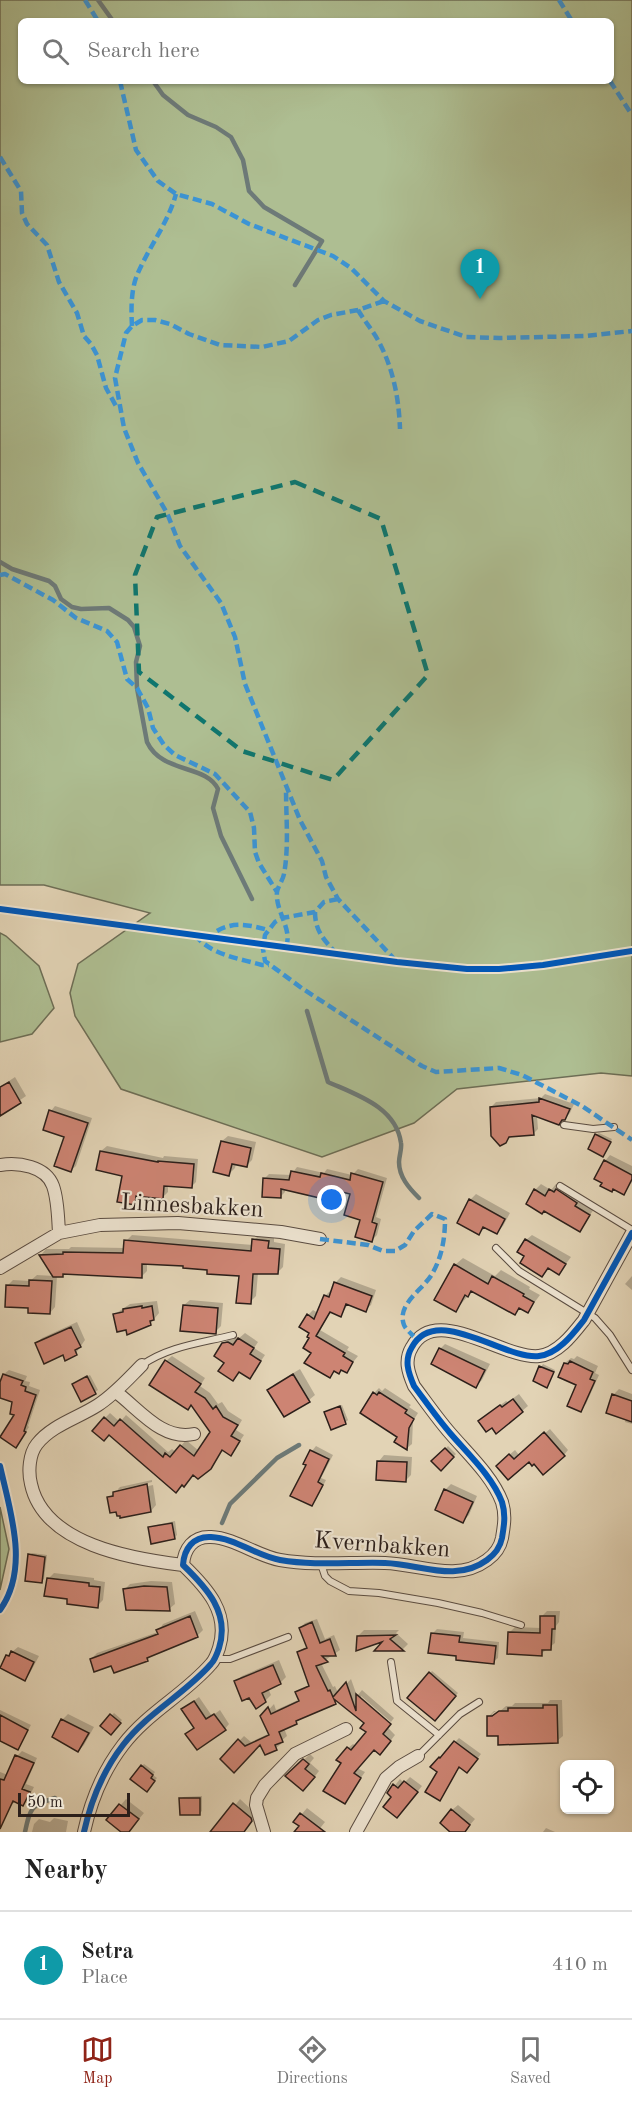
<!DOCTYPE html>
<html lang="en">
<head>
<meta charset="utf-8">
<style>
	:root { --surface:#fff; --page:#f6f6f6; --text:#222; --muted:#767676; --line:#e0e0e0; --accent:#8f2418 }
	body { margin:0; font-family:"Old Standard TT",serif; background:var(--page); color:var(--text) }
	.controls { position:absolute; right:18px; bottom:18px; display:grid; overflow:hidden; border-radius:9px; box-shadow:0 2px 4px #0004 }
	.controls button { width:54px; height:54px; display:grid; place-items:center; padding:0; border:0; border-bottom:2px solid var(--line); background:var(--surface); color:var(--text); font:30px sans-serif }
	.scale { position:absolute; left:18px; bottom:15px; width:112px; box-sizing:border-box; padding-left:6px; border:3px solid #2c1f1a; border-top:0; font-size:16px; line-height:21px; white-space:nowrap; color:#2c1f1a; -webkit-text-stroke:4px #ece2cf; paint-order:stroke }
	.you { position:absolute; left:332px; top:1200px; width:21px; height:21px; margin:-15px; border:4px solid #fff; border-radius:50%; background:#1a73e8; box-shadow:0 0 0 9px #1a73e833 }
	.badge { display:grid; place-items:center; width:39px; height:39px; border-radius:50%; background:var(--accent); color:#fff; font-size:20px; font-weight:700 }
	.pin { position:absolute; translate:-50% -50px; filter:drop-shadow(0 2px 3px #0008) }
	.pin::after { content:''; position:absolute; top:32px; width:21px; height:18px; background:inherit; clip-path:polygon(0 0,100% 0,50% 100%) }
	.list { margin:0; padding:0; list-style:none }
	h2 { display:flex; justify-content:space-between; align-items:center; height:78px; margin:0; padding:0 24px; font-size:26px }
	h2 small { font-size:20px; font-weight:400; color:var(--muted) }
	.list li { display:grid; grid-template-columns:39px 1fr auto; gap:18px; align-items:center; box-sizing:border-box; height:108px; padding:0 24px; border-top:2px solid var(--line) }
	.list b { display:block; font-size:22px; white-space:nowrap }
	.list p { margin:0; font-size:20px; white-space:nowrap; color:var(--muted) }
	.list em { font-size:20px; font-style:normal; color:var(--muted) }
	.icon { flex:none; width:33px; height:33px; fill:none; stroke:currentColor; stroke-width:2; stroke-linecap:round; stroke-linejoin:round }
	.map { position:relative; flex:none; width:632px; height:1832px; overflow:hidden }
	.search { position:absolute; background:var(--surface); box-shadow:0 2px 4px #0004; left:18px; right:18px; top:18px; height:66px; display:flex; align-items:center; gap:15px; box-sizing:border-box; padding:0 21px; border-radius:9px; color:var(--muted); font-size:22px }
	.sheet { height:186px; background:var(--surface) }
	nav { display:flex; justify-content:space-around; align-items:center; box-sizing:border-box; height:84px; border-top:2px solid var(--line); background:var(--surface); font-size:16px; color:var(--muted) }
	nav a { display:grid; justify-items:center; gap:3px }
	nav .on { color:var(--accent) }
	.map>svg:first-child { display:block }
	.green { fill:#aebe92; stroke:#6d6e56; stroke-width:1.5; fill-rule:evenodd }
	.shadow { fill:#0003 }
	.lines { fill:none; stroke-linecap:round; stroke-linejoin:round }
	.stream { stroke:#6d7a78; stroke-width:4.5 }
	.building { fill:#cd8473; stroke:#2c1f1a; stroke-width:1.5 }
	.lane-casing { stroke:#5a4c41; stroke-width:8 }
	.street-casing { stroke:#5a4c41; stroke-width:14 }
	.lane { stroke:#ece2cf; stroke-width:6 }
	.street { stroke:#ece2cf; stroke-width:12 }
	.quiet { stroke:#3c94d4; stroke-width:4.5; stroke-dasharray:9 4.5; stroke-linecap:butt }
	.cycleway-casing { stroke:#ece2cf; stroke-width:10 }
	.cycleway { stroke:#0057b8; stroke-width:6 }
	.marked { fill:none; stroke:#0f766e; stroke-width:4.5; stroke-dasharray:12 8; stroke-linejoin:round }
	.labels { text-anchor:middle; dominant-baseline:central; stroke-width:4.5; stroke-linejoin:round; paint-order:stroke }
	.street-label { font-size:24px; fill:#2c1f1a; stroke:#ece2cf }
</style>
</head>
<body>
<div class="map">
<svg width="632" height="1832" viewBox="0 0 632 1832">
	<rect width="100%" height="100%" fill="#e2d3b5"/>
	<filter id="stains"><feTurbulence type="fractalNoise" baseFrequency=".00333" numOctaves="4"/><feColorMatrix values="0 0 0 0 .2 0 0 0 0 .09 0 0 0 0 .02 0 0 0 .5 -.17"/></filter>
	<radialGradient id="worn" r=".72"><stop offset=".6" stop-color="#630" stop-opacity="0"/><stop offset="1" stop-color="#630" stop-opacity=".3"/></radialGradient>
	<path class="green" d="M0 0H632V1076L601 1073 457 1089 414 1123 322 1157 121 1089 75 1016 70 993 78 964 150 913 44 885H0ZM21 21H611V81H21Z
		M0 933 6 936 39 966 54 1008 32 1034 0 1042Z
		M0 1507 9 1549 0 1590Z"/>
	<path class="shadow" d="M15 1077 26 1096 0 1114V1087Z
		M545 1094 574 1104 570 1113 565 1118 537 1116 538 1129 533 1134 511 1137 505 1142 491 1107 496 1102 541 1098Z
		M55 1106 92 1118 76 1166 71 1170 66 1136 51 1111Z
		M599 1133 612 1139 605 1153 596 1135Z
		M228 1136 256 1142 252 1160 246 1166 236 1163 235 1168 229 1174 222 1141Z
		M107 1146 163 1158 164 1156 198 1159 196 1182 191 1187 168 1185V1192L163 1197 140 1195 134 1203 124 1174 101 1151Z
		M610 1155 632 1166V1182L624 1193 605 1161Z
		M297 1167 324 1173 327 1169 352 1175 358 1169 387 1178 376 1217 381 1219 377 1235 372 1240 351 1193 329 1187 328 1192 324 1197 285 1188V1192L280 1197 265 1178 269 1174 291 1175Z
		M541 1184 551 1190 556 1184 594 1209 580 1230 545 1209 535 1190Z
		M476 1194 510 1213 503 1226 497 1232 485 1228 479 1233 470 1200Z
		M260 1234 274 1235V1242L285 1244 283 1267 277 1273H258L256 1296 250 1302 241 1275 184 1265 147 1263V1271L141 1277 65 1273 62 1276H57L55 1307 50 1313 30 1307 7 1286 13 1280 30 1281 37 1275 54 1276 41 1255 46 1249H69L71 1247 125 1248 126 1241 132 1235 253 1245 254 1240Z
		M532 1235 571 1257 559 1273 549 1267 542 1275 526 1255V1240Z
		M463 1258 495 1276 501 1270 530 1287 529 1289 540 1295 528 1311 521 1307 515 1313 473 1290 456 1310 455 1265Z
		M632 1276V1290L625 1284Z
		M341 1277 376 1290 371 1305 365 1310 349 1303 341 1315 331 1311 320 1330 349 1347 347 1350 358 1356 346 1371 342 1369 335 1370 329 1376 313 1352 308 1315 313 1310 318 1313 325 1296 331 1290 333 1291 336 1282Z
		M190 1300 223 1303 221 1326 215 1332 184 1305Z
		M157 1301 159 1313 150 1324 115 1314 130 1304Z
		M77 1322 85 1340 76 1353H64L36 1343 42 1338Z
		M245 1333 258 1342 254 1348 265 1355 250 1377 240 1371 233 1379 226 1362 223 1344 230 1338 234 1337 238 1339Z
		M445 1344 490 1364 482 1380 476 1386 440 1349Z
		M172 1356 205 1378 200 1386 210 1393 218 1404 222 1402 228 1411 242 1420 236 1430 244 1435 231 1454 224 1449 210 1468 194 1474 176 1491 105 1418 110 1413 120 1422 126 1415 168 1452 172 1449 176 1452 186 1440 199 1451 211 1432 166 1361Z
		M577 1356 598 1366 595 1373 599 1375 586 1404 581 1410 578 1384 565 1363 571 1358 574 1359Z
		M543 1364 555 1370 547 1386 541 1367Z
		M300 1369 315 1395 309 1400 285 1415 269 1390 275 1384Z
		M9 1370 27 1376 25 1381 30 1382 29 1386 40 1390 28 1426 29 1427 20 1441 14 1401 0 1396V1386L4 1374Z
		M90 1375 98 1390 82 1400 76 1382Z
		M379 1388 382 1391 385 1388 411 1405 409 1407 418 1413 413 1421 412 1444 407 1448 396 1441 399 1436 374 1393Z
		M619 1389 632 1394V1424L625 1422 626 1418 613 1395Z
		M519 1394 528 1406 522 1411 485 1416 506 1401 508 1402Z
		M342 1405 348 1420 345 1423 326 1412Z
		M550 1429 568 1450 564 1455 534 1462 529 1460 502 1461 515 1450 519 1455Z
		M316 1446 333 1455 321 1478 326 1480 316 1500 311 1505 308 1465 312 1451Z
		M448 1446 456 1454 441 1469 434 1461Z
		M384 1455 412 1457 411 1475 405 1481 379 1461Z
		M152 1480V1482L117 1490 113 1494 153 1485 156 1505 151 1511 109 1498 120 1487Z
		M451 1484 477 1496 469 1515 463 1521 445 1490Z
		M175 1521 177 1535 175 1537 149 1528 152 1526Z
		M32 1553 47 1555 44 1579 41 1581 30 1555Z
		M54 1573 94 1578V1580L105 1582 103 1600 97 1606 69 1598 48 1579Z
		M151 1581 172 1582 175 1604 169 1609 124 1590 130 1584Z
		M195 1611 203 1630 197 1636 154 1653 147 1660 112 1664 91 1659 97 1653 158 1632 163 1624Z
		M547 1611H560L559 1622 556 1626 555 1643 541 1654 510 1632 515 1627 541 1628 542 1616Z
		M317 1619 325 1639 334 1635 340 1650 321 1663 333 1687 335 1686 338 1693 351 1679 357 1696 362 1690 394 1718 391 1722 361 1696V1700L395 1735 385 1748H374L357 1768 365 1772 344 1802 343 1763 348 1748 353 1744 356 1746 368 1732 366 1723 338 1700 284 1728 287 1736 280 1742 281 1744 276 1748 261 1743 222 1759 244 1736 251 1742 270 1733 262 1717 274 1704 276 1710 300 1699 297 1692 310 1684 298 1652 307 1646 300 1628 305 1623Z
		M437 1629 464 1632 463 1638 499 1642 498 1658 493 1662 458 1655 432 1634Z
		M364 1630H399L396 1633 408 1644 403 1649H378L387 1639 358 1636Z
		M18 1647 39 1656 30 1673 25 1679 7 1656Z
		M279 1660 286 1677 280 1683 268 1688 271 1695 265 1701 236 1681 242 1676Z
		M432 1671 458 1693 435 1719 409 1697Z
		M199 1697 212 1716 220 1710 229 1724 225 1729 187 1734 195 1727 183 1709Z
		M550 1700H562L563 1736 557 1741 500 1734 488 1717 494 1711H496L492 1714V1718L506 1706H512L515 1703H548Z
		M0 1710 31 1725 18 1748 0 1739Z
		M114 1713 122 1720 111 1733 102 1726Z
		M68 1714 94 1727 84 1745 78 1751 62 1720Z
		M459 1738 481 1754 471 1767 460 1766 443 1795 439 1772 440 1758Z
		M22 1751 37 1758 26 1784 34 1787 28 1799 23 1804 15 1801 7 1811 0 1808V1772L8 1775 17 1756Z
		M310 1754 314 1758 310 1763 319 1771 309 1784 287 1776Z
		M144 1764 155 1772 153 1775 157 1778 149 1787 142 1766Z
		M410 1777 422 1786 402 1811 389 1793 400 1779 404 1783Z
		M202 1796V1811L199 1814 181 1799 183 1797Z
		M126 1799 144 1813 128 1832H124L108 1820Z
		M240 1799 257 1815 243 1832H215Z
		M458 1805 475 1819 464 1832H453L452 1810Z
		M307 1808 325 1822 317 1832H296L301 1826 295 1822Z
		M54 1818 68 1821 66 1832H32L34 1824 39 1819 50 1822Z
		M546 1828 555 1832H543Z"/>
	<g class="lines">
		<path class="stream" d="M98 0 113 21
			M153 81 163 95 188 115 216 127 231 137 243 160 249 191 264 207 322 241 295 285
			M0 562 12 569 49 581 55 586 61 599 72 607 81 609 109 608 128 620 134 627 140 646 136 662 137 688 147 742C162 774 206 764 218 789L213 808 221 836 252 899
			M307 1011 328 1082C357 1095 396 1107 401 1143 402 1149 399 1156 399 1162 399 1177 409 1188 419 1198
			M222 1523 230 1504 277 1458 299 1445
			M25 1832C30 1808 31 1805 55 1798"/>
	</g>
	<path class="building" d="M9 1082 21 1103 0 1116V1087Z
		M539 1098 570 1109 565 1120H562L559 1125 532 1115 534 1135 509 1137 506 1143 500 1146 491 1136 490 1107 539 1102Z
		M49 1110 88 1123 71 1172 54 1166 64 1137 43 1130Z
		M595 1134 611 1142 603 1157 588 1149Z
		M221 1141 251 1148 247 1167 232 1164 229 1176 213 1172Z
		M100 1151 158 1162V1161L194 1164 192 1188 164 1186 163 1199 136 1196 135 1205 117 1202 122 1176 96 1170Z
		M604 1160 632 1175V1179L624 1195 613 1189 612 1192 600 1186 602 1183 594 1179Z
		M291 1171 320 1177 321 1173 350 1180 351 1173 383 1182 372 1222 377 1224 372 1242 355 1237 360 1220 344 1215 350 1194 326 1188 324 1199 281 1189V1198L262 1197 263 1178 289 1180Z
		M534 1189 545 1196 549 1189 554 1192 556 1189 577 1203 575 1206 590 1215 580 1232 544 1211 542 1214 526 1204Z
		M469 1199 505 1219 497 1234 483 1227 479 1235 457 1223Z
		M252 1239 269 1241 268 1248 280 1249 278 1274H253L251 1304 236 1303 239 1276 207 1274V1270L183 1268V1266L142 1264V1278L63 1274V1277H53L39 1255 63 1254V1252L123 1253 124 1240 251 1251Z
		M525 1239 566 1264 559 1275 548 1268 542 1277 520 1263 524 1256 517 1252Z
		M454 1264 488 1284 492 1276 524 1294 523 1296 534 1302 528 1313 519 1308 515 1315 471 1291 468 1297 465 1295 456 1312 434 1300Z
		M29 1280 52 1281 50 1314 28 1313V1308L5 1307 6 1285 29 1286Z
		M334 1282 372 1296 366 1312 346 1304 341 1317 330 1312 316 1336 345 1353 343 1356 353 1362 347 1373 341 1370 339 1374 334 1371 330 1378 304 1363 311 1353 303 1348 309 1338 307 1337 309 1333 299 1327 307 1314 314 1319 324 1295 329 1297Z
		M183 1305 218 1308 216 1334 180 1331Z
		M142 1306V1308L152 1306 154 1320 150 1321 151 1325 127 1335 126 1330 117 1332 113 1314 123 1312V1309Z
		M71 1327 81 1347 75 1350 77 1355 65 1361 63 1355 44 1364 35 1343Z
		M238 1338 254 1348 250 1354 261 1361 250 1379 239 1372 233 1381 218 1371 224 1363 214 1356 222 1343 228 1342 233 1345Z
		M439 1348 485 1370 476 1388 431 1364Z
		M165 1360 201 1384 195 1392 205 1398 213 1409 216 1406 223 1417 238 1425 231 1436 240 1441 231 1456 222 1450 211 1469 198 1479 193 1475 184 1487 182 1485 176 1493 109 1435 104 1441 92 1431 104 1417 114 1426 120 1419 163 1457 165 1453 170 1457 180 1445 194 1456 210 1432 191 1405 188 1410 149 1385Z
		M570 1361 593 1372 590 1379 595 1381 581 1412 567 1406 576 1385 558 1377 564 1363 568 1364Z
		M539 1366 554 1372 547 1388 533 1381Z
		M3 1374 23 1381 21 1385 26 1387 25 1391 36 1395 24 1431 26 1432 16 1448 0 1437 14 1415 10 1414 12 1402 0 1398V1382Z
		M293 1374 310 1402 284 1417 267 1390Z
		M87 1376 96 1394 81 1402 72 1384Z
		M373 1392 377 1395 379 1392 407 1410 405 1413 414 1419 409 1428 407 1450 394 1442 397 1437 360 1413Z
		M612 1394 632 1401V1422L606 1413Z
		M513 1399 523 1412 496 1434 492 1428 486 1432 478 1421 500 1405 502 1407Z
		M340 1406 346 1424 331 1430 324 1412Z
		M544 1432 565 1456 543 1475 534 1464 532 1466 529 1462 508 1480 496 1466 509 1454 514 1459Z
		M445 1448 454 1457 441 1471 431 1461Z
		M310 1450 329 1459 318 1482 323 1485 312 1506 290 1496 306 1465 303 1464Z
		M377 1461 407 1462 406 1482 376 1480Z
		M147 1484 151 1512 120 1518V1516H117L116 1512 110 1513 107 1497 113 1496V1492Z
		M444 1489 473 1502 463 1523 435 1510Z
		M172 1523 175 1539 151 1544 148 1527Z
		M28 1554 45 1557 42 1583 25 1581Z
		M47 1578 89 1583V1586L100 1587 98 1608 67 1604V1599L44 1596Z
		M144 1586 167 1587 170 1611 126 1610 123 1589Z
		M190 1616 198 1637 147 1658 148 1661 114 1673 111 1666 94 1672 90 1659 158 1634 156 1630Z
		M540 1616H555V1629H552L551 1650H542V1656L507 1654 508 1632 540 1633Z
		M312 1622 320 1643 330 1639 336 1656H322L328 1662 316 1666 328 1691 330 1690 333 1697 346 1682 356 1711V1694L391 1724 383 1734 391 1741 380 1755 374 1750 354 1773 361 1778 345 1804 323 1791 341 1763 336 1760 347 1747 351 1750 366 1732 360 1728 364 1723 334 1699 336 1704 296 1721 297 1724 279 1732 283 1742 275 1745 277 1750 265 1755 260 1745 234 1773 220 1759 238 1739 245 1746 269 1735 260 1716 268 1707 271 1714 299 1701 295 1692 309 1686 297 1652 307 1648 299 1628Z
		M431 1633 460 1636 459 1642 496 1646 494 1664 456 1660V1656L428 1653Z
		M396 1635 390 1639 404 1651H374L382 1642 356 1651 357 1636Z
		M11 1651 34 1662 25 1681 0 1668 6 1655 9 1656Z
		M273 1665 281 1684 262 1693 266 1702 256 1709 249 1698 242 1701 234 1681Z
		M429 1672 456 1696 435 1721 407 1698Z
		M194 1701 206 1719 214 1714 226 1730 197 1750 185 1734 194 1728 181 1709Z
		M543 1705H557L558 1743 498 1745V1736H487V1716H492L499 1711H508V1708H543Z
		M110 1714 121 1723 111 1735 100 1726Z
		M0 1715 28 1730 18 1750 0 1741Z
		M61 1719 89 1733 78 1752 52 1737Z
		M454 1741 478 1759 467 1773 459 1767 440 1801 425 1792 437 1772 430 1767 439 1757 440 1758Z
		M15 1755 34 1763 22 1789 30 1792 23 1806 13 1801 0 1829V1779L4 1780Z
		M303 1759 309 1764 305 1769 315 1777 303 1791 285 1776Z
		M141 1765 153 1775 151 1778 155 1781 147 1792 130 1779Z
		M404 1781 418 1792 397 1818 383 1807 391 1797 387 1793 393 1784 398 1788Z
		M179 1798H200V1815H180Z
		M233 1803 251 1818 252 1821 244 1832H210Z
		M119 1804 139 1819 129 1832H121L106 1820Z
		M451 1809 470 1825 465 1832H450L440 1823Z
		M300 1813 325 1832H294L299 1826 293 1822Z"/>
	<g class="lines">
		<defs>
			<path id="lane" d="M564 1125 593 1129 614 1127
				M560 1186 632 1230
				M496 1248 519 1271 595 1318 610 1335 632 1370
				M142 1365C169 1346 202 1343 233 1335
				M321 1564 325 1576 330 1581 349 1591 379 1593 438 1603 482 1613 521 1625
				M216 1659H230L288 1637
				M391 1662 397 1701 439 1735
				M418 1756 460 1714 479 1702"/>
			<path id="street" d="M0 1165C18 1162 46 1166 53 1186 58 1200 58 1217 59 1233
				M0 1268 59 1233 100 1225 178 1223 281 1232 320 1239
				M142 1365C128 1379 115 1394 98 1405 78 1418 52 1425 37 1444 29 1454 28 1472 31 1484 44 1545 133 1559 183 1565
				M116 1392C139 1409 162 1441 194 1434
				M84 1832C91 1800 103 1771 123 1745 147 1713 185 1694 211 1664 215 1660 217 1654 219 1648 230 1613 207 1588 183 1565 184 1549 193 1536 211 1537 235 1538 257 1556 280 1560 315 1566 350 1562 385 1563 420 1564 456 1583 487 1560 494 1555 500 1548 502 1538 504 1526 506 1515 502 1502 492 1476 468 1454 450 1433 437 1418 426 1402 414 1386 408 1372 404 1360 412 1347 436 1303 504 1360 539 1356 558 1354 573 1334 584 1320L632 1233
				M264 1832 256 1805 257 1798 265 1785 295 1754 346 1729
				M356 1832 386 1778 399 1767 418 1756"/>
		</defs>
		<use href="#lane" class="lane-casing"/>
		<use href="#street" class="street-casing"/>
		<use href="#lane" class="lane"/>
		<use href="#street" class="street"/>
		<path class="quiet" d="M85 0 98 21
			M559 0 572 21
			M120 81 136 150 158 181 176 194 212 204 249 224 333 256 351 268 384 301 420 321 466 337 499 338 585 336 632 331
			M610 81 632 115
			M0 157 21 191 22 213 27 224 47 245 59 282 77 313 84 336 91 344 97 355 106 388 116 406
			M384 301 358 310 331 315 318 320 289 341 262 347 220 345 189 334 170 324 155 320H142L132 326 126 333 115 378 124 428 138 463 167 513 180 546 221 603 235 637 245 684 300 820 322 861 326 877 338 899 397 962
			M358 310C365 322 375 333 381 346 394 372 399 401 400 429
			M132 326C131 309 131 290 137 275 149 247 168 223 176 194
			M0 575 5 574 53 600 76 618 107 631 117 642 127 679 137 688 148 708 153 728 164 745 175 755 215 774 250 812 254 828 255 852 259 863 277 892
			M338 899 324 902 315 912 282 918 275 922 265 935 263 949 265 961 303 989 422 1066 436 1072 499 1068 522 1075 582 1106 632 1140
			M315 912C315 931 324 940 336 953
			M217 931C234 921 250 925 268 930
			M195 935C211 955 238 958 262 965H269
			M286 947C293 929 275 911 277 892 278 886 283 880 284 874 289 847 286 817 286 789
			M320 1239 368 1245 383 1251H395L405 1245 414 1231 432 1214 445 1219C445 1238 442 1257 432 1274 424 1289 396 1304 404 1325 406 1330 413 1335 416 1339"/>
		<defs>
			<path id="cycleway" d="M0 909 397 962 467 969H499L543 965 632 951
				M0 1466C10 1511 30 1568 0 1610
				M84 1832C91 1800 103 1771 123 1745 147 1713 185 1694 211 1664 215 1660 217 1654 219 1648 230 1613 207 1588 183 1565 184 1549 193 1536 211 1537 235 1538 257 1556 280 1560 315 1566 350 1562 385 1563 420 1564 456 1583 487 1560 494 1555 500 1548 502 1538 504 1526 506 1515 502 1502 492 1476 468 1454 450 1433 437 1418 426 1402 414 1386 408 1372 404 1360 412 1347 436 1303 504 1360 539 1356 558 1354 573 1334 584 1320L632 1233"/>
		</defs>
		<use href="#cycleway" class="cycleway-casing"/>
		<use href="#cycleway" class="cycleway"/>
	</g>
	<path class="marked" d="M295 482 381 519 428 675 333 780 242 751 139 672 135 575 157 517Z"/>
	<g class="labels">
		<g class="street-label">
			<text transform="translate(192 1207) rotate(3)">Linnesbakken</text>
			<text transform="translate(382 1546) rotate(4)">Kvernbakken</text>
		</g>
	</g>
	<rect width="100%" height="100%" filter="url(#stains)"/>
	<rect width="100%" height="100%" fill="url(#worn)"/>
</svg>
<div class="controls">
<button><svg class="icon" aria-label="locate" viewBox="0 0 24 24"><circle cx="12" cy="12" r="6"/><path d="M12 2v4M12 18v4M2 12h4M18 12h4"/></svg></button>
</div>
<div class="scale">50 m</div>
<div class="you"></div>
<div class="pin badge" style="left:480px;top:299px;background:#0f9aa8">1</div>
<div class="search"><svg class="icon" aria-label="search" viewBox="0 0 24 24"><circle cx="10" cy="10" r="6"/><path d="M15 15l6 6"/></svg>Search here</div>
</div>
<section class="sheet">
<h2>Nearby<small></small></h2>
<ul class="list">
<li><span class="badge" style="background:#0f9aa8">1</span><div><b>Setra</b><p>Place</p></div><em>410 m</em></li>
</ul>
</section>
<nav>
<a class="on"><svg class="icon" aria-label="map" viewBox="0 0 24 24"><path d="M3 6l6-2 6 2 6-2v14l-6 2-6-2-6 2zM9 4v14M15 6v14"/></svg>Map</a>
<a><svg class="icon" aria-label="directions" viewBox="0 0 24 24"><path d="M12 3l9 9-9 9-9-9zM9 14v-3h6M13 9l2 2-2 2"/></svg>Directions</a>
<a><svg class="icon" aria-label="saved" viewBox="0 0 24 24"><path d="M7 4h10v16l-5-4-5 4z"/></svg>Saved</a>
</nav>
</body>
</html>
